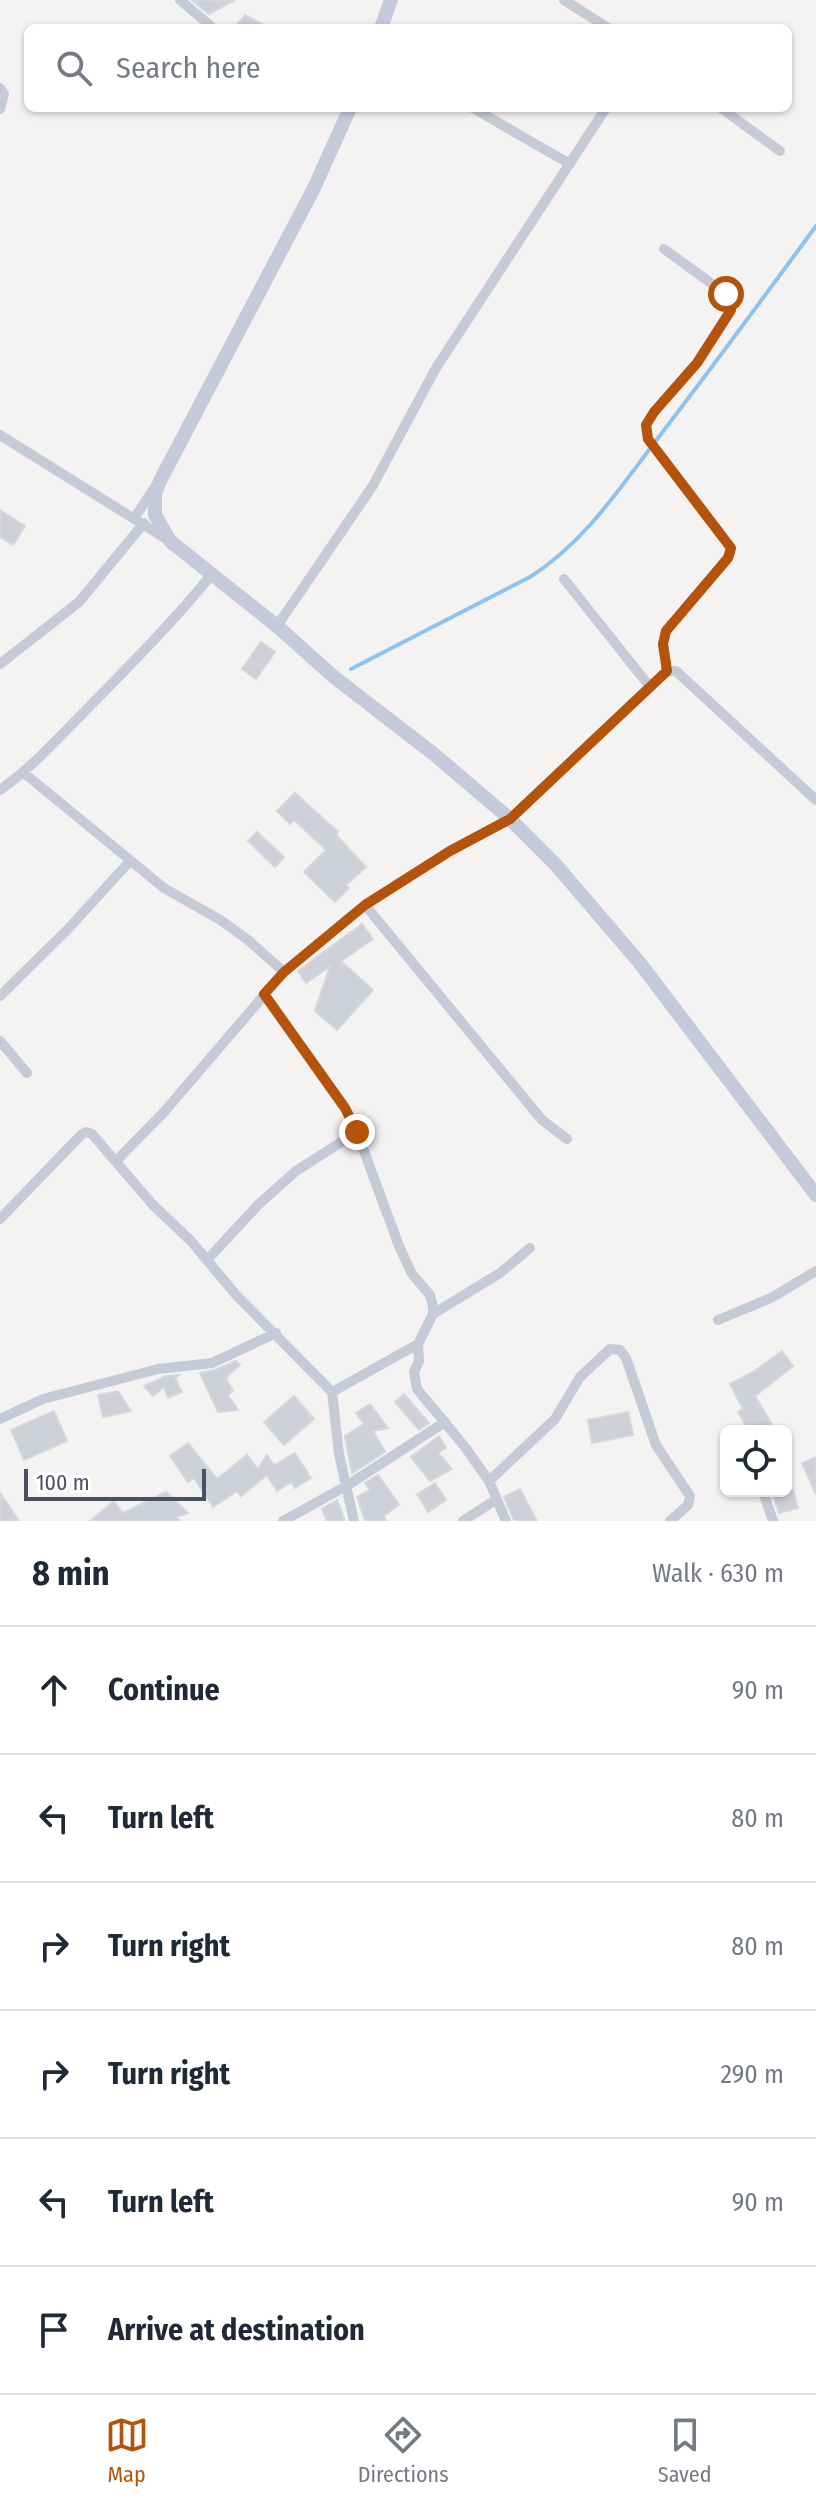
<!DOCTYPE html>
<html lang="en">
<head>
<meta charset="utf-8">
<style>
	:root { --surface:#fff; --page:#f6f6f7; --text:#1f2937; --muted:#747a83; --line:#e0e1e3; --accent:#b45309 }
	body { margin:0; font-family:"Fira Sans Condensed",sans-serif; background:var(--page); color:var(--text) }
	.controls { position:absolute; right:24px; bottom:24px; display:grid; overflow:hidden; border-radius:12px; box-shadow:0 2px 6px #0004 }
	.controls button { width:72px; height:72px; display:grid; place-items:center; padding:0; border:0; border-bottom:2px solid var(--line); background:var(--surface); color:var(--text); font:40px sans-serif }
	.scale { position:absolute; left:24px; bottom:20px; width:182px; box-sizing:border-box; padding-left:8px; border:4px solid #495061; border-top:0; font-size:22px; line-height:28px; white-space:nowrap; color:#495061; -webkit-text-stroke:6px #fff; paint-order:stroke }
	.stop { position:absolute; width:24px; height:24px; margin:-18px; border:6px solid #b45309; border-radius:50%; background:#fff }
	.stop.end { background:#b45309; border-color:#fff; box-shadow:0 2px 8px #0008 }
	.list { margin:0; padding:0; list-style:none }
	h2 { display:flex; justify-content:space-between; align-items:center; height:104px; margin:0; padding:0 32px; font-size:34px }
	h2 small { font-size:26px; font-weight:400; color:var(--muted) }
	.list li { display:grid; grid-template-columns:52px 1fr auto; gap:24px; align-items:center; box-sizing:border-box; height:128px; padding:0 32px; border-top:2px solid var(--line) }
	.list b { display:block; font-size:30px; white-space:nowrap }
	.list em { font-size:26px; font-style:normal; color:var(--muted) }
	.icon { flex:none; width:44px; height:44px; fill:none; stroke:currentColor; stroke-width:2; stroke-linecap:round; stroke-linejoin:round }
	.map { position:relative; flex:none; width:816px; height:1521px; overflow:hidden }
	.search { position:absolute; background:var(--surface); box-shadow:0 2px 6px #0004; left:24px; right:24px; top:24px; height:88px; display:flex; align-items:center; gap:20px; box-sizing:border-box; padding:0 28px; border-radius:12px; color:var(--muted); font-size:30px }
	.sheet { height:872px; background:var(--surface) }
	nav { display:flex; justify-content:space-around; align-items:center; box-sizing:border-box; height:112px; border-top:2px solid var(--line); background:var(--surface); font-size:22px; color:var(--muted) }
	nav a { display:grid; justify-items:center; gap:4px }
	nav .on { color:var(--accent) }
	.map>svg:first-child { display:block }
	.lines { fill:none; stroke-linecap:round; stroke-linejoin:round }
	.stream { stroke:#8dc3f0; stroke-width:4 }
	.building { fill:#ced0d7; stroke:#d6d6dd; stroke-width:2 }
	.street { stroke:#c6cad7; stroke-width:10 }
	.secondary { stroke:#c5cadb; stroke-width:14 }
	.route { stroke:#b45309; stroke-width:10 }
</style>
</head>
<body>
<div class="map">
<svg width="816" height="1521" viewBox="0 0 816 1521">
	<rect width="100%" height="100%" fill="#f4f3f2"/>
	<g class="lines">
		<path class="stream" d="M351 669 530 577C585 542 619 489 658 438 712 368 764 297 816 226"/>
	</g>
	<path class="building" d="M192 0H235L209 14Z
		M245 15 269 28H234Z
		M0 510 25 526 13 545 0 537Z
		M261 642 275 652 256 679 242 669Z
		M295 793 338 832 336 835 366 867 346 885 349 888 335 902 304 872 326 850 294 820 290 824 277 811Z
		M257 832 284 857 275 867 248 841Z
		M362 924 373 939 341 961 373 990 337 1030 315 1011 330 966 306 983 298 971Z
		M782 1351 793 1366 755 1396 773 1426 765 1431H749L738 1412 743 1409 730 1384 753 1372Z
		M236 1361 240 1365 226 1378 233 1391 228 1395 238 1410 218 1412 200 1373 215 1370Z
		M179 1375 175 1378 182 1392 168 1398 164 1387 153 1396 144 1386 166 1376Z
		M118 1391 131 1411 103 1417 98 1395Z
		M404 1394 429 1423 419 1430 395 1402Z
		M294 1396 314 1419 284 1445 264 1422Z
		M370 1404 388 1428 373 1431 385 1452 352 1473 345 1436 364 1424 356 1413Z
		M54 1411 67 1441 24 1460 11 1430Z
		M628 1412 633 1435 592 1443 588 1420Z
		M439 1436 446 1448 438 1453 452 1469 430 1481 411 1457Z
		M188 1443 217 1479 247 1455 258 1469 267 1455 274 1465 295 1453 311 1478 295 1488 291 1482 277 1491 267 1475 241 1496 237 1491 213 1507 194 1478 188 1482 170 1456Z
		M816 1457V1494L802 1463Z
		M378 1475 399 1504 384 1516 386 1521H365L357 1497 370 1490 365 1483Z
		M435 1483 446 1500 428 1512 417 1494Z
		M520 1489 537 1521H515L513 1518 504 1497Z
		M793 1490 798 1508 779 1513 773 1495Z
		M166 1492 188 1513 176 1517 180 1521H90L114 1501 123 1513Z
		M0 1493 19 1521H0Z
		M337 1500 345 1521H327L322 1509Z"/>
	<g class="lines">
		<path class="street" d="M180 0 213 28
			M564 0 608 28
			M0 88 4 94 0 109
			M473 108 570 164
			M721 108 780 151
			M664 249 726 294 731 310 697 363 654 412 646 425 648 439 731 548 728 558 666 631 663 644 667 671
			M0 435 168 540
			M135 517 155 487
			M564 579 650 687
			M277 626 372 487 436 368 606 108
			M0 664 79 602 144 523
			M24 773 164 888 222 921 248 940 284 972
			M0 790C34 766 61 735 90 706 132 663 174 621 212 574
			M365 905 542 1120 567 1139
			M264 994 345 1108 357 1132 399 1246 412 1274 430 1295 433 1307V1314L418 1344 419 1361 414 1372 417 1389 465 1447 489 1481 506 1521
			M0 996 68 929 130 861
			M0 1041 27 1073
			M117 1160 164 1112 284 972 365 905 450 851 510 819 667 671H676L816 800
			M0 1219 81 1135 86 1132 92 1134 153 1205 191 1241 237 1296 332 1392 339 1454 354 1521
			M207 1260 259 1204 296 1171 357 1132
			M433 1314 500 1273 530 1248
			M718 1320 771 1298 816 1271
			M332 1392 418 1344
			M0 1419 43 1399 158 1369 212 1363 276 1333
			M489 1481 555 1419 580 1377 610 1349 620 1350 626 1358 656 1445 690 1496 688 1505 670 1521
			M763 1492 773 1521
			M283 1521 348 1485 445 1422
			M463 1521 497 1499"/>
		<path class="secondary" d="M381 28 391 0
			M350 108 314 188 161 479 155 493V515L170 541 277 626 334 677 435 755 510 819 556 865 639 962 816 1195"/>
	</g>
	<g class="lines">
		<path class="route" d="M357 1132 345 1108 264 994 284 972 365 905 450 851 510 819 667 671 663 644 666 631 728 558 731 548 648 439 646 425 654 412 697 363 731 310 726 294"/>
	</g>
</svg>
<div class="controls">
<button><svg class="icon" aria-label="locate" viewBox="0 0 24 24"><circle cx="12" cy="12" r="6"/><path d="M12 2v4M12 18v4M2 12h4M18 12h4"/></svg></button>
</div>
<div class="scale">100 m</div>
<div class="stop" style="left:726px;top:294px"></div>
<div class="stop end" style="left:357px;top:1132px"></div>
<div class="search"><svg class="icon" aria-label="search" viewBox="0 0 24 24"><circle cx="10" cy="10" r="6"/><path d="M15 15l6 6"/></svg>Search here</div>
</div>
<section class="sheet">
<h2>8 min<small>Walk · 630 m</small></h2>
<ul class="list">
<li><svg class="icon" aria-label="ahead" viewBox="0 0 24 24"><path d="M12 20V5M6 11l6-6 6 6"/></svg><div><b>Continue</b></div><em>90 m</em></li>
<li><svg class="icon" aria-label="left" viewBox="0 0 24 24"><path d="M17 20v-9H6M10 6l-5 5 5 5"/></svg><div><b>Turn left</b></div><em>80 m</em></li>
<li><svg class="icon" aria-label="right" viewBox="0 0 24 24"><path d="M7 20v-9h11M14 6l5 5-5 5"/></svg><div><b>Turn right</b></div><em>80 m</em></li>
<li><svg class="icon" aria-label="right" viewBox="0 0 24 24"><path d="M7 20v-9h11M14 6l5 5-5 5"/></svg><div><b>Turn right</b></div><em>290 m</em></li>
<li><svg class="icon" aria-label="left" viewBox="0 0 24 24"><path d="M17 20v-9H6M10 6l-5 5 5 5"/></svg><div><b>Turn left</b></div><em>90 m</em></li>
<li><svg class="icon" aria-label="arrive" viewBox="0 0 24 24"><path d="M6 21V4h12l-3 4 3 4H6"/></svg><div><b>Arrive at destination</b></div></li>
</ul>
</section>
<nav>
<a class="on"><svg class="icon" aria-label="map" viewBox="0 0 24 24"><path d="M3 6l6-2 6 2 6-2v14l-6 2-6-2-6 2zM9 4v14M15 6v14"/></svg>Map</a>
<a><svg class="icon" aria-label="directions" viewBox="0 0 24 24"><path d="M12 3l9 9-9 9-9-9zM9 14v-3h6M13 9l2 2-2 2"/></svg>Directions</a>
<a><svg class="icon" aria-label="saved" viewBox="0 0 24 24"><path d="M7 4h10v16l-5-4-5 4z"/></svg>Saved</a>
</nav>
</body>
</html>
